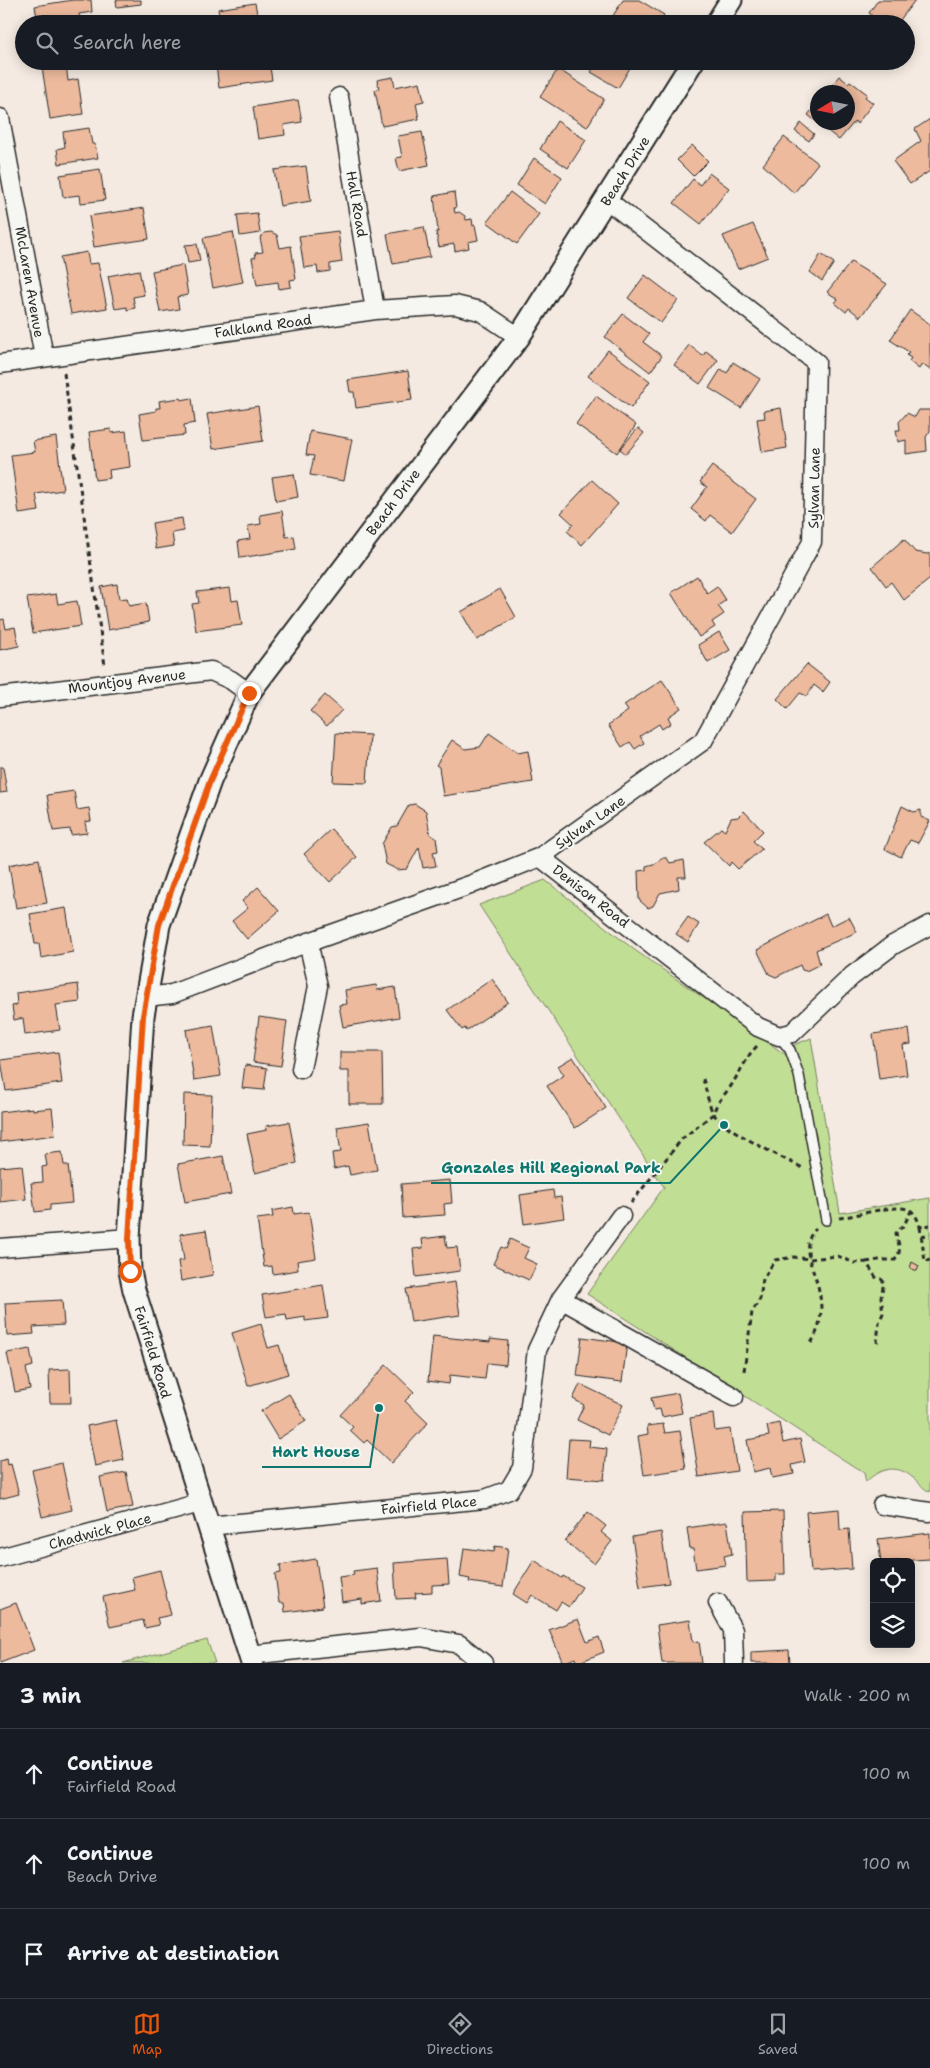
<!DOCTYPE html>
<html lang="en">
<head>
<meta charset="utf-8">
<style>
	:root { --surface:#171b24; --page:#20242c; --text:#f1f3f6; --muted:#9ea1a6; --line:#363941; --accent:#ea580c }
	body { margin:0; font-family:"Shantell Sans",sans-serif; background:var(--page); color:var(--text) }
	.controls { position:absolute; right:15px; bottom:15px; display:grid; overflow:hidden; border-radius:8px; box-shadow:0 2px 12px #0003 }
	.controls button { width:45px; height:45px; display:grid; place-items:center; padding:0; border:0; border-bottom:1px solid var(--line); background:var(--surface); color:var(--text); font:25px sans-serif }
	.compass { position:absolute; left:810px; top:85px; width:45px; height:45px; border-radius:50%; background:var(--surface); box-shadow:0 2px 12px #0003; rotate:260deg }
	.stop { position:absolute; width:15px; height:15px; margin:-11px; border:4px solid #ea580c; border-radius:50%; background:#fff }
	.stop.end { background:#ea580c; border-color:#fff; box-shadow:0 1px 5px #0008 }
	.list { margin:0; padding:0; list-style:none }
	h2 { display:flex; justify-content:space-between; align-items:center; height:65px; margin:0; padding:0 20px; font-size:21px }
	h2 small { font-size:16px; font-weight:400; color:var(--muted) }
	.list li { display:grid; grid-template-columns:32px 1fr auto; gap:15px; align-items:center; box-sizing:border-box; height:90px; padding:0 20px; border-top:1px solid var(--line) }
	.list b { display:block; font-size:19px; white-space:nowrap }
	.list p { margin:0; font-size:16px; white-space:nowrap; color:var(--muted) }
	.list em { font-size:16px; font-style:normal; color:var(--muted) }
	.icon { flex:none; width:28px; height:28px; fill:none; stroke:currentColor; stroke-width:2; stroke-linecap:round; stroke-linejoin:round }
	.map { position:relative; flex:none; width:930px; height:1663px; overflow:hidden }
	.search { position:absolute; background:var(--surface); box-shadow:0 2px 12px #0003; left:15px; right:15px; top:15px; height:55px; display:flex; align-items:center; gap:12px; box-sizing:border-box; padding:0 18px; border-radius:28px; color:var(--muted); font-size:19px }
	.sheet { height:335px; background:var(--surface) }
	nav { display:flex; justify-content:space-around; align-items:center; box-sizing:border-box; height:70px; border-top:1px solid var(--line); background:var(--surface); font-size:14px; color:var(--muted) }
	nav a { display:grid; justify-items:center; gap:2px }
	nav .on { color:var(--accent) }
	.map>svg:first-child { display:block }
	.green { fill:#c1de95; stroke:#768460 }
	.building { fill:#edba9e; stroke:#2b2b2b }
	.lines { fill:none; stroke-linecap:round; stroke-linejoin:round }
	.service-casing { stroke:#2b2b2b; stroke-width:12 }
	.minor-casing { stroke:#2b2b2b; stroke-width:21 }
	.tertiary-casing { stroke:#2b2b2b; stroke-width:25 }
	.path { stroke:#2b2b2b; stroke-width:3; stroke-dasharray:5 4; stroke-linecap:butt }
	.service { stroke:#f6f6f2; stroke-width:9 }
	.minor { stroke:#f6f6f2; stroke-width:18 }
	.tertiary { stroke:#f6f6f2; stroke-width:21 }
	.route { stroke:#ea580c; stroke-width:6 }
	.labels { text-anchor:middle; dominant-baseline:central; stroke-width:4; stroke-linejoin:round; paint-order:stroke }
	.street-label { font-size:14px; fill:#2b2b2b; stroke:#f6f6f2 }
	.leader { fill:none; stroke:#0f766e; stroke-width:2 }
	.callout-dot { fill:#0f766e; stroke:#f6f6f2; stroke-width:2 }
	.callout-label { font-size:15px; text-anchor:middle; font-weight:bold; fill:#0f766e; stroke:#f6f6f2; stroke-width:4; stroke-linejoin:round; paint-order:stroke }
</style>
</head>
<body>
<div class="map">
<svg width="930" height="1663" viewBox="0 0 930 1663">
	<rect width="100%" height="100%" fill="#f4eae1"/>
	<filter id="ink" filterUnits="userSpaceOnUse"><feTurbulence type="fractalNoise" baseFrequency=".02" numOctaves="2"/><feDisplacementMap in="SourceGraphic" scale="10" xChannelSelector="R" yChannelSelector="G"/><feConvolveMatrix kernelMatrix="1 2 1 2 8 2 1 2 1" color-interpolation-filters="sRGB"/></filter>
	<g filter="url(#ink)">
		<path class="green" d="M545 880 636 951 796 1062 794 1045 811 1038 840 1213 930 1198V1492C922 1488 919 1482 912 1477 897 1464 879 1468 866 1482L864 1473 587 1294 664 1187 479 905Z
			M207 1640 215 1663H123Z"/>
		<path class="building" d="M73 0H91L92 12 79 14 81 24H38L35 6Z
			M116 0H141V4L117 7Z
			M623 0H639L664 15 659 24H612L609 22Z
			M878 0H915L897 24H882L869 13Z
			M255 3 259 24H221L218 9Z
			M347 16 348 24H314V22Z
			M243 61H269L272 80 219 88 216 65Z
			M598 61H634L618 88 591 72Z
			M66 64 68 81 78 79 83 114 50 119 42 67Z
			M558 69 604 99 587 127 540 97Z
			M839 76 848 83 850 81 867 94 865 97 873 103 857 124 855 121 839 140 808 115 817 103 815 101 818 98V122H848V92H821L826 86 829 89Z
			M393 77 395 87 420 82 424 101 416 103 419 119 382 126 375 90 379 89 377 80Z
			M298 100 302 122 284 125 285 135 258 139 253 107Z
			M930 119V171L910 184 893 161 921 141 915 129Z
			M557 121 586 140 568 168 540 149Z
			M801 123 814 134 809 141 795 131Z
			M89 128 92 144H95L98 158 59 164 57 149 65 147 63 132Z
			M422 132 429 165 399 171 396 158 402 157 398 136Z
			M784 137 818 163 794 193 763 165Z
			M692 145 708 161 693 176 677 160Z
			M534 158 562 177 545 204 517 185Z
			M306 166 311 201 280 206 274 170Z
			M100 169 105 200 81 203 80 195 63 197 60 175Z
			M709 173 729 188 701 224 674 203 693 179 700 185Z
			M454 192 456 208H454L455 213 459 212 465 216 466 220 472 219 473 226 475 225 478 240 468 242 469 248 455 251 454 244 439 247 436 232H438L434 196Z
			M510 192 539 214 517 244 487 222Z
			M144 208 149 239 94 247 89 216Z
			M257 213 260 233 240 236 237 215Z
			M753 224 768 257 738 269 723 236Z
			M424 227 430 257 393 264 387 234Z
			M338 231 342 262 330 264V271L318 273 317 266 304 268 299 236Z
			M233 232 243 282 213 288 203 238Z
			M271 232 277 235 280 248 291 246 296 279 290 280 291 287 279 289 278 282 257 285 252 258 256 257 255 253 263 252 260 238 264 233Z
			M197 244 200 261 188 263 185 245Z
			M87 252 89 264 98 263 107 308 71 314 60 257Z
			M821 254 834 263 822 281 810 272Z
			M851 262 887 284 860 317 849 308 846 312 835 303 838 299 827 292Z
			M183 265 188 295 177 297 179 309 160 312 152 271Z
			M139 270 144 295 133 297 135 308 127 310V307L115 309 108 276Z
			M645 275 678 300 661 323 628 298Z
			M910 310 930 324V370L922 364 919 369 909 361 911 358 906 355 909 352 890 340Z
			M623 314 649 334 643 342 662 356 650 372 605 337Z
			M689 345 703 356 706 351 718 360 700 384 674 365Z
			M608 350 650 381 631 408 588 376Z
			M733 362 760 379 741 408 709 388 721 369 727 373Z
			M408 371 412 400 356 408 354 392H350L348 380Z
			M596 396 636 425 617 453 576 424Z
			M181 398V400L192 398 195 423 184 425 185 435 143 440 139 414 156 411V408H160L159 401Z
			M258 406 263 441 213 449 207 414Z
			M781 408 787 448 762 452 757 419 765 418 764 411Z
			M919 410H930V431L926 437 927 451 906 454V440L898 442 896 430H900L899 422 907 413 915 417Z
			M638 428 644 433 626 454 620 449Z
			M111 429V433L126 431 130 467 109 470 110 478 95 480 89 432Z
			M310 431 352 439 344 481 310 475 314 456 306 455Z
			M56 437 63 490 36 494 39 511 19 514 11 455 35 452 33 441Z
			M712 466 756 499 732 532 710 515 706 521 691 509 707 487 700 482Z
			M294 474 298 497 276 501 272 477Z
			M592 480 618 504 582 545 567 531 573 524 561 513Z
			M282 511 286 537 294 536 296 549 240 558 238 541 250 539 248 526 261 524 260 515Z
			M182 518 184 531 172 533 174 546 156 549 152 523Z
			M904 539 915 552 927 554 930 553V579L904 600 891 582 886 586 872 567Z
			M697 576 707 593 717 586 726 600 718 606 724 614 712 622 715 627 699 637 671 593Z
			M117 584 119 599 127 598 129 606 146 603 149 622 108 630 101 587Z
			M230 588 232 601 238 600 242 625 196 631 192 604 199 603 197 592Z
			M500 589 516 617 477 640 461 612Z
			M56 594 58 604 77 601 81 626 33 633 27 598Z
			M4 619 6 629 15 627 19 646 0 650V620Z
			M719 632 730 650 708 663 698 645Z
			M807 664 830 682 823 692 814 685 807 696 800 693 787 709 777 699Z
			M662 680 681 708 668 717 671 723 662 729 659 724 640 736 644 743 635 749 630 742 622 747 608 725 628 711 624 705Z
			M325 695 342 710 327 726 310 711Z
			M336 733 370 735 367 783 333 782Z
			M489 733 518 753 528 751 533 782 443 796 439 767 436 765 452 740 465 749 480 747Z
			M0 767H3L7 792 0 793Z
			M74 791 77 810 89 808 91 821 85 822 87 833 71 835 70 829 53 831 47 795Z
			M415 804 426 811 430 834 436 838 438 851 433 852 436 866 423 868 419 847 407 869 398 870 386 864 382 844 392 827 397 826 409 805Z
			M902 806 914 812 921 810V817L930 821 918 843 910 840 901 857 885 849Z
			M744 811 763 831 753 841 762 849 738 869 731 862 729 866 704 842 721 828 725 831 731 818 738 817Z
			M331 829 357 857 330 882 304 854Z
			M661 858H667L670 863 684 860 686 877H678L679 889 660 893 653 906 648 908 639 900 638 871 646 870V866L657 863Z
			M39 859 47 903 16 908 9 865Z
			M258 887 279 911 247 939 232 921 248 908 242 901Z
			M66 908 73 952 41 958 39 944H35L30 914Z
			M826 914 831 926 849 917 857 932 816 950 820 964 806 971 802 970 800 965 776 977 769 974 757 950Z
			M688 917 699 924 688 942 676 934Z
			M492 979 508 1002 466 1031 465 1028 462 1030 447 1010Z
			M78 984 80 1002 56 1005 60 1030 25 1035 23 1018 14 1020 12 1006 17 1005 16 993Z
			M376 985 377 990 395 987 399 1017 343 1027 339 1005 347 1004 345 990Z
			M259 1017 287 1021 281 1066 253 1062Z
			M213 1025 221 1076 194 1080 186 1030Z
			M909 1029 911 1044 903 1045 907 1075 879 1079 873 1034Z
			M58 1052 62 1083 6 1091 1 1060Z
			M340 1052H382L383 1104H349V1071H340Z
			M573 1057 606 1108 575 1128 547 1086 564 1075 558 1066Z
			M245 1065 267 1068 264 1090 242 1088Z
			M184 1094 212 1095 210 1146 183 1145Z
			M33 1108V1110L52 1108 55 1135 0 1142V1112Z
			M289 1122 297 1163 255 1173 247 1134 267 1130 266 1126Z
			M369 1122 377 1170 350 1175 348 1166 334 1169 332 1153 341 1152 337 1127Z
			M62 1152 64 1165H68L72 1203 50 1205V1210L35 1212 31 1183 43 1182 42 1167 47 1166 45 1154Z
			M223 1156 231 1194 185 1202 178 1164Z
			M22 1165 26 1199 0 1202V1167Z
			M450 1180 452 1203 444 1204 445 1215 403 1218 401 1184Z
			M553 1190 554 1198 561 1197 564 1218 524 1224 520 1195Z
			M293 1207 294 1214 309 1212 316 1258 297 1261 298 1270 273 1274 272 1266 264 1267 257 1219 273 1217 272 1211Z
			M206 1230 213 1275 181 1281 178 1261 184 1260 180 1234Z
			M445 1236 447 1248 457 1247 460 1271 416 1277 413 1249 423 1248 422 1239Z
			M510 1239 529 1248 524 1258 537 1264 529 1280 493 1264 501 1247 506 1249Z
			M912 1262 919 1266 917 1271 910 1268Z
			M455 1282 460 1315 411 1322 406 1289Z
			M323 1285 328 1318 305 1321V1317L287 1320 286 1314 266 1317 262 1295Z
			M62 1300 64 1325 33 1327 34 1334 7 1336 5 1303Z
			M261 1324 268 1348 279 1345 288 1374 248 1386 232 1333Z
			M433 1336 490 1342V1339L508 1341 506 1365 487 1363 485 1379 450 1375 449 1384 428 1381Z
			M582 1337 627 1343 622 1382 577 1376Z
			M30 1349 33 1366 26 1368 30 1389 15 1392 7 1353Z
			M386 1365 414 1392 405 1401 428 1423 391 1463 367 1440 364 1443 350 1430 353 1427 340 1415Z
			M70 1369 71 1403H50L49 1370Z
			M580 1384 623 1405 608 1435 577 1420 584 1405 573 1399Z
			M678 1393 682 1413 662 1417 660 1409 654 1410 651 1398Z
			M289 1394 306 1421 278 1439 261 1411Z
			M713 1414 715 1431 730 1429 737 1471 699 1477 690 1418Z
			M116 1420 124 1460 95 1466 87 1426Z
			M779 1423 783 1443 800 1439 805 1462 792 1465 794 1474 772 1478 770 1468 753 1472 747 1440 769 1436 767 1426Z
			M663 1424 665 1433 680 1431 686 1469 644 1475 638 1436 648 1434 647 1426Z
			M569 1439 590 1440 589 1447 607 1449 604 1480 566 1477Z
			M7 1459 8 1465 11 1464 19 1494 0 1499V1461Z
			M62 1463 72 1510 42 1517 32 1470Z
			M126 1472 133 1507 107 1512 100 1477Z
			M839 1509 840 1530 849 1529 852 1569 811 1572 806 1512Z
			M783 1511 785 1574H776V1581L747 1582 745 1512Z
			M588 1512 606 1526 601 1532 612 1541 594 1564 565 1541Z
			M727 1522 732 1554 724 1556 726 1565 696 1569 693 1549H690L687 1528Z
			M661 1532 669 1583 640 1587 632 1537Z
			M930 1533V1559L881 1562 878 1539Z
			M495 1546 508 1548 503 1587 469 1582 470 1579 460 1577 464 1548 494 1552Z
			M316 1559 323 1607 285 1612 284 1603H279L275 1574 281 1573 280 1565Z
			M447 1559 449 1584 432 1585V1592L415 1593 416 1598 396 1599 394 1563Z
			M534 1560 562 1578 563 1576 582 1587 569 1607 561 1602 556 1610 532 1595 527 1603 513 1594Z
			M377 1568 381 1601 362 1604V1599L342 1602 339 1577 354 1575 353 1571Z
			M160 1570 171 1615 157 1618 159 1625 145 1628 143 1620 110 1627 103 1597 135 1590 132 1577Z
			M16 1603 34 1650 0 1663V1609Z
			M578 1619 587 1642 599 1637 604 1652 577 1663 575 1658 563 1663 549 1630Z
			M690 1620 693 1642 699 1641 702 1663H662L657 1625Z
			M789 1650 790 1663H751V1652Z"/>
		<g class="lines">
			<defs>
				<path id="service" d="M779 1036 790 1050 799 1075 826 1220"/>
				<path id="minor" d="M339 97 375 310
					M0 118 44 357
					M0 364 375 310 455 305 480 311 519 337
					M0 697 211 671 231 680 249 693
					M540 857 703 741 812 542 816 362 607 200
					M146 997 172 994 298 946 470 885 540 857 758 1027 779 1036 792 1033 852 976 893 945 930 925
					M301 1069 318 986 308 942
					M0 1248 129 1238
					M561 1299 734 1397
					M882 1505 930 1512
					M208 1526 485 1499 509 1490 522 1468 537 1350 561 1299 621 1216
					M0 1558 200 1503
					M718 1603 733 1630 734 1663
					M249 1655 421 1637 459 1644 483 1663"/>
				<path id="tertiary" d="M716 24 731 0
					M252 1663 134 1290 130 1271 129 1238 143 1016 159 925 210 781 249 693 519 337 693 61"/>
			</defs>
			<use href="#service" class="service-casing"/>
			<use href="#minor" class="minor-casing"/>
			<use href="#tertiary" class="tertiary-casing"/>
			<path class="path" d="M64 373 105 666
				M703 1079C706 1089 708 1103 713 1113 722 1129 785 1159 803 1168
				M631 1203 682 1139 713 1114 717 1104 731 1086 750 1054 757 1046
				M839 1218C855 1216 897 1203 910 1210 916 1214 918 1220 920 1227L930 1225
				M920 1227 925 1261 930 1260
				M921 1236 930 1234
				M866 1262 879 1260H895C903 1251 898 1244 896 1233L904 1225 911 1211
				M811 1343C821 1328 823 1308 819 1291 816 1271 797 1246 816 1229
				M744 1371 752 1312 760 1299 763 1279 775 1260 794 1257 809 1259 838 1256 854 1263 866 1262 877 1279H881L884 1282 881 1297 883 1313 879 1323 877 1343"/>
			<use href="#service" class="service"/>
			<use href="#minor" class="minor"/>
			<use href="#tertiary" class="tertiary"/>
		</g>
	</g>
	<g class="lines" filter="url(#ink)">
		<path class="route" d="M130 1271 129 1238 143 1016 159 925 210 781 249 693"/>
	</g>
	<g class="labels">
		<g class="street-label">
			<text transform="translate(625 171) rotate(-58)">Beach Drive</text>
			<text transform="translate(357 204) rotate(80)">Hall Road</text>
			<text transform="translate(30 282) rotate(80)">McLaren Avenue</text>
			<text transform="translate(263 326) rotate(-8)">Falkland Road</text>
			<text transform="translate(814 488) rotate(-89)">Sylvan Lane</text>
			<text transform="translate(393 502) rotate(-53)">Beach Drive</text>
			<text transform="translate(127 681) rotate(-7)">Mountjoy Avenue</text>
			<text transform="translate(590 822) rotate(-35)">Sylvan Lane</text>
			<text transform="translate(591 896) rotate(38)">Denison Road</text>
			<text transform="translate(153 1352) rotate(73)">Fairfield Road</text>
			<text transform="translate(429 1505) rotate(-5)">Fairfield Place</text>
			<text transform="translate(100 1531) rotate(-15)">Chadwick Place</text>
		</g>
	</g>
	<path class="leader" d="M724 1125L670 1183H431M379 1408L370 1467H262"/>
	<g class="callout-dot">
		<circle cx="724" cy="1125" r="5"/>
		<circle cx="379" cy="1408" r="5"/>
	</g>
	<g class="callout-label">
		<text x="551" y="1173">Gonzales Hill Regional Park</text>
		<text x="316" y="1457">Hart House</text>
	</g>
</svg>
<div class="controls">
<button><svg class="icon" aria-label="locate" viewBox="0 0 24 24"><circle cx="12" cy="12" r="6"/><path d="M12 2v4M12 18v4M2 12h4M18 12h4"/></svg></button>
<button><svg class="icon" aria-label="layers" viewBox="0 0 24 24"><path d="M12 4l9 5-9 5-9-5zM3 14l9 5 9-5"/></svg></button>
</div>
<svg class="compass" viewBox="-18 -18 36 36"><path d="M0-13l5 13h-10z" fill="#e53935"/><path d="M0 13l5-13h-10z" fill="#9ea1a6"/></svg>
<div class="stop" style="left:130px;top:1271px"></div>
<div class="stop end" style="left:249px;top:693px"></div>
<div class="search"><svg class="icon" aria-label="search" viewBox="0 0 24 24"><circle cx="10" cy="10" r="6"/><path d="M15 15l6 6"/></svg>Search here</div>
</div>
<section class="sheet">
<h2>3 min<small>Walk · 200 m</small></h2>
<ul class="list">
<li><svg class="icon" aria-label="ahead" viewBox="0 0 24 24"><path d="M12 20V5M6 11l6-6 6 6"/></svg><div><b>Continue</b><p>Fairfield Road</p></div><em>100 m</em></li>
<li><svg class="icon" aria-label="ahead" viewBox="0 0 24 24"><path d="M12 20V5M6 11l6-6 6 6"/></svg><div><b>Continue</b><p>Beach Drive</p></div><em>100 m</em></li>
<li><svg class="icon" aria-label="arrive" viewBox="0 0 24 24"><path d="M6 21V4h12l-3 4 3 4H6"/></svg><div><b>Arrive at destination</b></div></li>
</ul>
</section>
<nav>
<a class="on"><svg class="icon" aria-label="map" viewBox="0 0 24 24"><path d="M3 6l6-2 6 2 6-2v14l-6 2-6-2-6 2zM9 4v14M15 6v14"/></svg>Map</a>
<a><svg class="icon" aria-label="directions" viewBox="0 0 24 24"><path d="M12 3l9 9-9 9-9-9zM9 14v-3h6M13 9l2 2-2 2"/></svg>Directions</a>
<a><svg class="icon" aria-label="saved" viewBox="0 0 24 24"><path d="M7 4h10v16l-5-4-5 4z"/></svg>Saved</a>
</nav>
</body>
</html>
